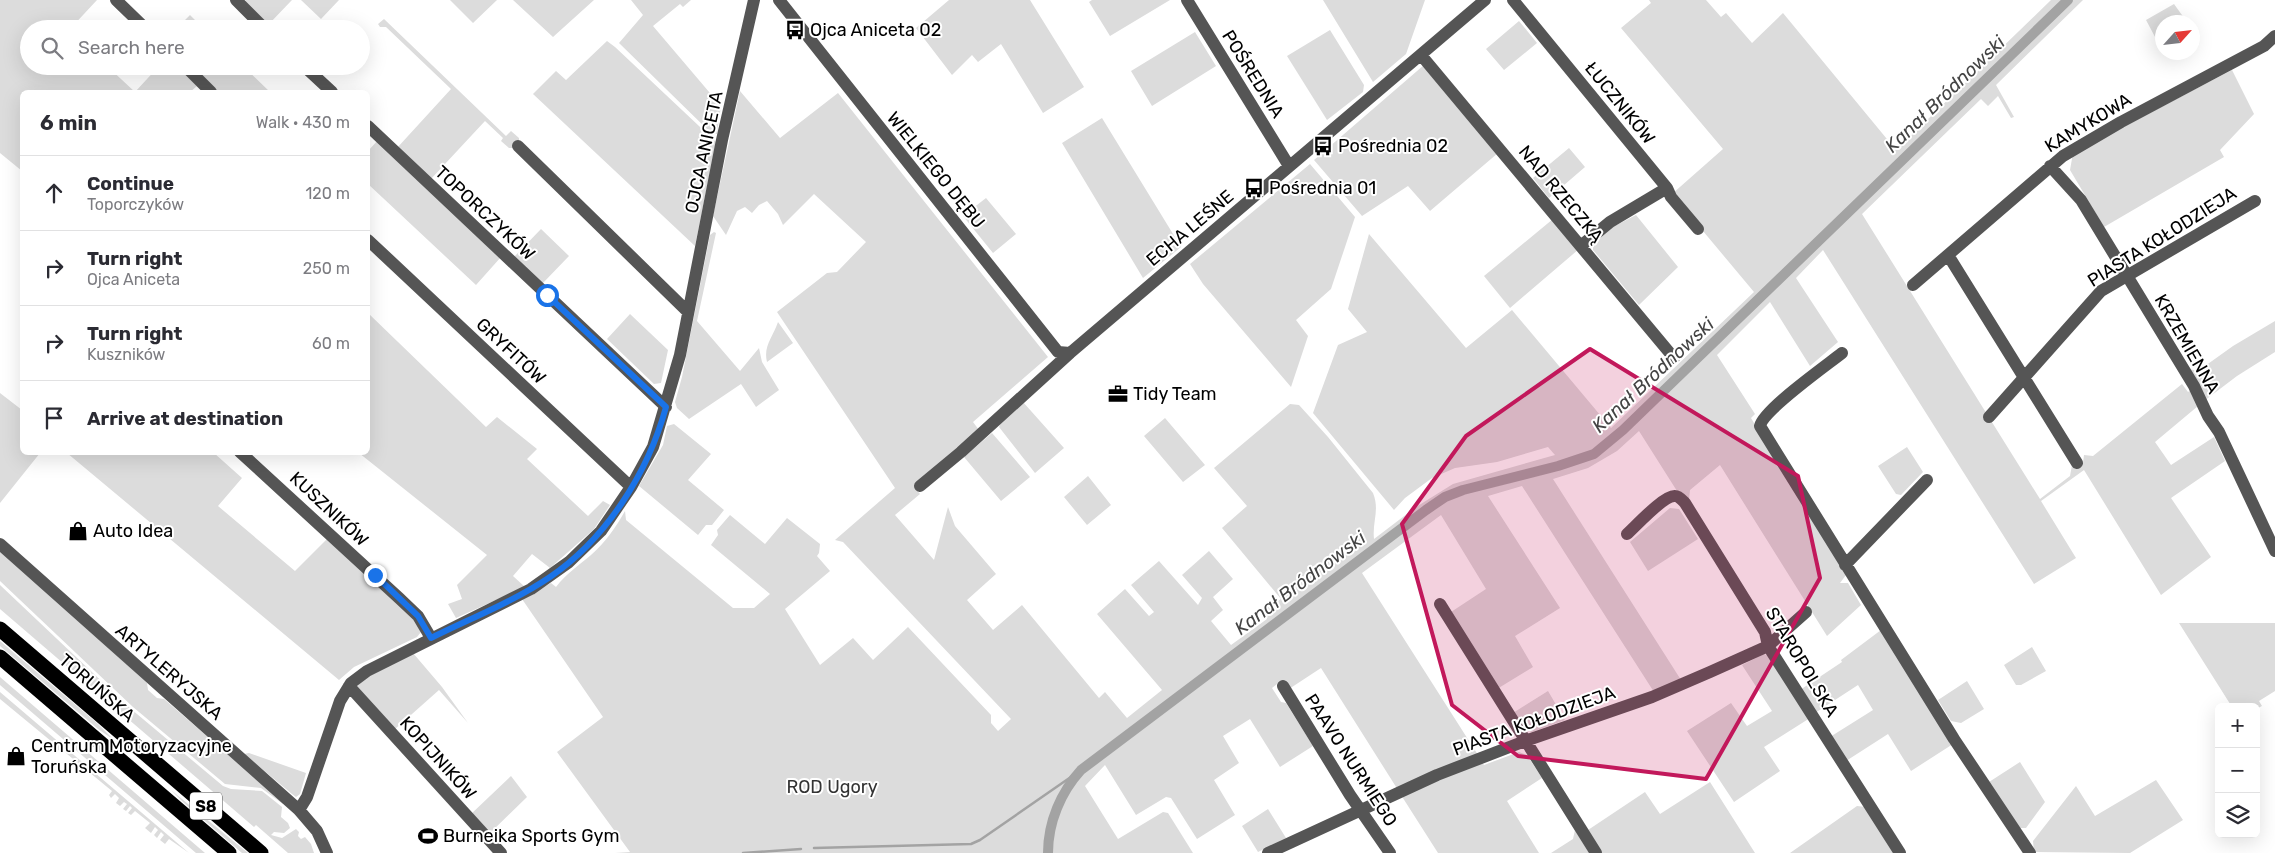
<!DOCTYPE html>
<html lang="en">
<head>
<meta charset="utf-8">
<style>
	:root { --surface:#fff; --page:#f2f2f3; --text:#2b2b33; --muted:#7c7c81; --line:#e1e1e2 }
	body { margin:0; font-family:Rubik,sans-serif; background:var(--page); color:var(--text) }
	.controls { position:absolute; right:15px; bottom:15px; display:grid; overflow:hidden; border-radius:8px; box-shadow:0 5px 20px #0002 }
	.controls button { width:45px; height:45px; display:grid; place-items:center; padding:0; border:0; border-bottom:1px solid var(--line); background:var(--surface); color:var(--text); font:25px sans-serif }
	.compass { position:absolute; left:2155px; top:15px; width:45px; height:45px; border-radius:50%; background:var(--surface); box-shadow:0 5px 20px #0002; rotate:63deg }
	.stop { position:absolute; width:15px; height:15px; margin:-11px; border:4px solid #1a73e8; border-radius:50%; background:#fff }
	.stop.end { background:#1a73e8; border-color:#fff; box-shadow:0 1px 5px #0008 }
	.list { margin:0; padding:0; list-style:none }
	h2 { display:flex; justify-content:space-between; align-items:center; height:65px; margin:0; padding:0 20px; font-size:21px }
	h2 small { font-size:16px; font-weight:400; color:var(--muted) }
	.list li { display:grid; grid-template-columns:32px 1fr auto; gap:15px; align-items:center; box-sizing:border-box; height:75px; padding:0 20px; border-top:1px solid var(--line) }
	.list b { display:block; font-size:19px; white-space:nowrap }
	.list p { margin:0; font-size:16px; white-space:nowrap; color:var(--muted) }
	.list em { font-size:16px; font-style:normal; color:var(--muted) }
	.icon { flex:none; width:28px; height:28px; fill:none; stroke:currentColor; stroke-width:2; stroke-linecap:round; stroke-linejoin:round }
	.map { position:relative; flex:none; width:2275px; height:853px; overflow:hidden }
	.search { position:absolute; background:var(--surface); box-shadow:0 5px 20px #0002; left:20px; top:20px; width:350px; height:55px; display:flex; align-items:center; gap:12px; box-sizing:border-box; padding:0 18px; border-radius:28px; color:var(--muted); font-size:19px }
	.panel { position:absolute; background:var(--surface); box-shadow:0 5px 20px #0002; left:20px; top:90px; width:350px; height:365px; border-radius:8px }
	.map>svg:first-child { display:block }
	.green { fill:#dcdcdc }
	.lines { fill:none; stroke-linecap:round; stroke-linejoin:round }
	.stream { stroke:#a3a3a3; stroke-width:2.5 }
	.canal { stroke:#a3a3a3; stroke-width:10 }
	.minor { stroke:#555; stroke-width:12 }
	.highway { stroke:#000; stroke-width:15 }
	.route { stroke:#1a73e8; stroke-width:6 }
	.marked { fill:#c2185b; fill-opacity:0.2; stroke:#c2185b; stroke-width:4; stroke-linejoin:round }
	.labels { text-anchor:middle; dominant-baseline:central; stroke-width:4; stroke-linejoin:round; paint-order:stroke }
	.shield { fill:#fff; stroke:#4c4c4c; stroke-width:1 }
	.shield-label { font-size:16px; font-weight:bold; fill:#000 }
	.poi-label { font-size:18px; fill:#000; stroke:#fff; text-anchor:start }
	.street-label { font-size:18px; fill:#000; stroke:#fff }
	.park-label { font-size:18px; fill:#333; stroke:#fff }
	.water-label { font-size:19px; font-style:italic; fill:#444; stroke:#fff }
</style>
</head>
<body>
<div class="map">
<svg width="2275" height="853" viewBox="0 0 2275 853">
	<rect width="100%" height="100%" fill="#fff"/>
	<path class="green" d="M0 0H97L70 29H29V66H107L135 92H22V171L0 153Z
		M246 0H292L268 25 244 2Z
		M301 0H339L321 19Z
		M450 0H497L473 23Z
		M513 0H594L553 37Z
		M631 0H691L683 7 680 4 653 26 721 106 717 134 711 133 619 43 643 15Z
		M949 0H1030L1084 87 1043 113 1001 44 978 62 972 55 952 75 916 28Z
		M1092 0H1170L1110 36 1089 2Z
		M1323 0H1425L1406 54 1373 82Z
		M1649 0H1706L1721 17 1726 13 1752 43 1783 13 1896 150 2051 0H2083L1996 85 2014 117 2011 118 1998 96 1988 106 1981 99 1862 214 2040 499 2070 476 2072 465 2078 468 2083 463 2084 455 2093 456 2182 384 2188 392 2191 390 2198 406 2155 442 2171 465 2214 437 2225 461 2171 498 2211 557 2161 595 2084 470 2041 501 2076 558 2034 584 1823 250 1796 278 1838 342 1810 366 1770 302 1717 355 1755 414 1751 418 1846 575 1840 583H1848L1861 605 1827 636 1720 465 1690 490 1689 500 1677 491 1639 431 1617 451 1588 468 1553 479 1681 680 1654 692 1522 486 1488 496 1560 608 1515 636 1533 667 1497 689 1451 612 1486 589 1441 515 1362 573 1478 755 1398 790 1321 668 1289 689 1282 680 1272 688 1281 702 1286 703 1313 746 1280 767 1250 719 1223 736 1239 763 1214 780 1235 815 1197 839 1171 798 1166 797 1136 815 1105 765 1085 786 1118 839 1163 812 1168 813 1193 853H615L630 852 557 752 603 717 522 599 551 583 556 587C566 574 578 566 591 555 605 543 616 527 625 511L626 520 733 608H754L770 594 711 545 718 535 717 530 730 515 765 544 787 518 820 544 819 553 817 556 830 571 785 609 820 665 853 638 873 660 908 627 991 715V723L998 731 1011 719 843 542 835 540 895 488 777 312 827 273 837 272 866 242 814 194 783 225 778 214 767 201 759 205 752 213 745 207 737 211 726 235 713 216 740 91 780 138 838 93 1048 357 973 422 979 430 914 486 920 494 895 515 934 560 948 507 955 526 996 574 967 600 993 630 1022 605 1099 698 1105 692 1127 718 1162 690 1097 614 1125 589 1149 616 1154 612 1131 585 1159 561 1198 605 1202 598 1182 575 1209 551 1233 579 1213 597 1223 610 1211 621 1231 645 1267 619 1261 611 1281 599 1222 528 1247 506 1214 468 1290 404 1299 405 1328 437 1373 493C1380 510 1372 522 1374 539L1416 507 1453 484 1555 455 1548 447 1497 462 1455 468 1432 478 1405 498 1394 510 1313 413 1338 345 1367 332 1348 309 1369 234 1466 348 1512 310 1611 428 1754 292 1672 194 1723 149 1621 28 1651 3Z
		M2174 4 2187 22H2162V50L2146 20Z
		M190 15 204 29H176Z
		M384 19 506 136 511 131 519 138V143L513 148H509L501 141 503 138 485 121 431 179 397 148 451 89 386 27H380L378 24Z
		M1519 21 1537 43 1504 70 1486 49Z
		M1330 30 1364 85 1363 92 1327 120 1287 56Z
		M1195 32 1216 66 1152 106 1131 71Z
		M607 41 615 47 716 142 695 246 533 94 556 71 566 80Z
		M1424 65 1498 153 1430 211 1408 186 1362 216 1314 160Z
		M159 66H177L197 86 190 92H135Z
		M192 66H243L270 92H215Z
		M2232 70 2254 114 2220 150 2224 157 2104 227 2070 170 2073 153Z
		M1102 118 1181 247 1143 278 1062 143Z
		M378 140 501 257 476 285 368 184V151Z
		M1569 148 1585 167 1549 198 1533 178Z
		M1310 164 1355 217 1331 289 1296 320 1308 336 1291 387 1203 284 1190 264Z
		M986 198 1016 234 993 253 963 216Z
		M1636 215 1678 267 1639 305 1593 250V244L1609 229Z
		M1553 219 1579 249 1510 308 1484 276Z
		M541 229 569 256 542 284 514 257Z
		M714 232 716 233 697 321 740 371 759 348 762 362 779 390 756 407 741 384 689 419 677 408 675 402 682 377 710 235Z
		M368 313 486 427 497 417 537 449 527 459 588 516 603 501 610 505 594 529 550 568 532 554 513 576 525 587 456 618 448 604 462 599 457 585 487 555 359 453 368 452Z
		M630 314 668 350 661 383 654 384 607 339Z
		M2275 321V352L2237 376 2204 401 2189 369 2198 371 2233 346Z
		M778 322 793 343 767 362C763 346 773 337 778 322Z
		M0 393 22 410V452L40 453 0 503Z
		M1023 402 1064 448 1035 473 999 427 1001 422Z
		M1165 418 1205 465 1183 482 1144 436Z
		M674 424 711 454 688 480 724 510 712 525H706L698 535 639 486 663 445 667 426Z
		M992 433 1030 477 1001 501 964 457Z
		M1907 447 1923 472 1901 495 1896 494 1878 466Z
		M67 453H214L242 478 218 506 295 571 327 539 414 618 421 632 417 637 354 667 339 680Z
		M1088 476 1111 505 1087 525 1064 497Z
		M1670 508 1679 509 1698 539 1648 571 1630 542Z
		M0 549 147 683 148 690 157 698 164 699 283 802V804L261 788 225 784 133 707 0 581Z
		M0 585 131 709 223 786 231 789 262 791 282 807 281 817 288 823 290 828 284 833 274 832 271 835 282 838 296 829 299 832 298 836 301 839 305 837 311 844 314 853H288L256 825 254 827 0 609Z
		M2179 623H2275V691L2259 701 2262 706 2256 709V707H2232Z
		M1881 630 1953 744 1911 771 1888 734 1846 761 1830 737 1873 710 1858 685 1815 713 1800 690 1842 662 1841 660Z
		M0 641 97 723 114 740 98 729 0 646Z
		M2032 647 2046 671 2021 685H2016L2004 665Z
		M413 653 442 687 468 723 439 690 394 730 357 686 365 678Z
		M1764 654 1771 657 1810 718 1764 747 1780 771 1734 802 1687 731 1731 703 1747 726 1772 711 1742 665Z
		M0 677 205 853H196L0 685Z
		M1967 681 1984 709 1961 723 1951 721 1938 700Z
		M1548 691 1565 720 1532 732 1522 728 1513 713Z
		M0 692 189 853 169 839 165 844 160 840 164 835 161 832 157 838 154 835 158 830 155 827 151 833 145 828 150 823 135 811 131 815 128 813 132 808 130 806 126 811 123 809 127 804 124 802 120 806 116 803 119 798 115 794 111 798 109 795 112 791 61 749 55 752 57 746 0 699Z
		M1519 752 1527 755 1542 778 1507 801 1539 853H1438L1401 795 1481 761 1484 765Z
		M249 753 306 773 300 794 296 797 292 794 244 754Z
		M2020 762 2045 802 2026 828H2018L1989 782Z
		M511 776 527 797 488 835 470 815Z
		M2156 780 2183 820 2130 853 2034 852 2033 841 2076 786 2095 816Z
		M1710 782 1755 853H1602L1588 830 1645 792 1660 814Z
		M171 790 248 853H242L184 803Z
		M1857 806 1866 807 1894 853H1790Z
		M1268 809 1286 838 1258 852 1242 826Z
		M1575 830 1589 853H1551L1573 839Z"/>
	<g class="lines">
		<path class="stream" d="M814 848 971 844 980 840 1081 770
			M743 853 801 849"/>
		<path class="canal" d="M1048 853C1048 822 1061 792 1081 770L1426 510 1445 497 1463 490 1558 466 1594 454 1623 430 2068 0"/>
		<path class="minor" d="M116 0 146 29
			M236 0 265 29
			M779 0 1058 352 1070 353
			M1187 0 1289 166
			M1513 0 1667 188 1671 197 1698 229
			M1421 55 1674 358
			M185 66 211 92
			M304 66 332 92
			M368 126 666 407
			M518 146 688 312
			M2050 166 2081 200 2194 386 2208 416 2219 432 2275 551
			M368 240 631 487
			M1582 245 1610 222 1667 188
			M1948 255 2077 463
			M1913 285 2063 156 2121 122 2264 46 2275 36
			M1842 353C1827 365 1763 410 1760 426L1954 739 2030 853
			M1989 417 2101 291 2255 201
			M240 452 399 598 418 616 431 638
			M920 486 961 452 1070 353 1485 0
			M1627 534C1635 527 1664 495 1675 496 1679 496 1682 500 1685 503L1765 632 1768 646 1900 853
			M0 544 299 810 317 831 327 853
			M1845 565 1927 480
			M1440 604 1596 853
			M349 686 501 853
			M1283 686 1350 795 1390 853
			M299 810 307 797 340 701 351 683 367 671 531 589 569 562 601 531 631 487 653 447 680 355 722 140 754 0
			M1268 853 1437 775 1525 741 1652 697 1710 672 1768 646 1806 612"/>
		<path class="highway" d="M0 629 261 853
			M0 657 229 853"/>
	</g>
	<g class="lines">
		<path class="route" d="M375 575 418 616 431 638C471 618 513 602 550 577 606 539 648 473 666 407L547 295"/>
	</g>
	<path class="marked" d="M1590 349 1798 476 1820 578 1706 779 1518 756 1452 705 1402 524 1466 436Z"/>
	<defs>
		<symbol id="bus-bare" viewBox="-9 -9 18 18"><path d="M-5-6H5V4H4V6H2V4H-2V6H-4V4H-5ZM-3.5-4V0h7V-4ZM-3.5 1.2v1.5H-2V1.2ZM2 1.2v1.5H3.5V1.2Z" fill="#000" stroke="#fff" stroke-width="2.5" paint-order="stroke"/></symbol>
		<symbol id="office-bare" viewBox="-9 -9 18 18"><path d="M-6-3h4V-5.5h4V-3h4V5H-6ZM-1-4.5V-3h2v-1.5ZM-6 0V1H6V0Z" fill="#000" stroke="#fff" stroke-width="2.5" paint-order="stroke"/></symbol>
		<symbol id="shop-bare" viewBox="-9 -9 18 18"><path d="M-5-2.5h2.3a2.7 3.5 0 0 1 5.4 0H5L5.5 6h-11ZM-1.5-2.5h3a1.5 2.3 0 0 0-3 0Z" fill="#000" stroke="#fff" stroke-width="2.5" paint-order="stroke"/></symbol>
		<symbol id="stadium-bare" viewBox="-9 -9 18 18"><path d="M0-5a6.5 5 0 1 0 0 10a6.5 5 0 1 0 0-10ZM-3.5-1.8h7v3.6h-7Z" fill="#000" stroke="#fff" stroke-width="2.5" paint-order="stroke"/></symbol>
	</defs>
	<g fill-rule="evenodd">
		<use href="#bus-bare" x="781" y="16" width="28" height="28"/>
		<use href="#bus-bare" x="1309" y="132" width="28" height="28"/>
		<use href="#bus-bare" x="1240" y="174" width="28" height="28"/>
		<use href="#office-bare" x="1104" y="380" width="28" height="28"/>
		<use href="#shop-bare" x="64" y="517" width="28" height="28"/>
		<use href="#shop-bare" x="2" y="742" width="28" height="28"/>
		<use href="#stadium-bare" x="414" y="822" width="28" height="28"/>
	</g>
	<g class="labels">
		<rect class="shield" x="190" y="792.5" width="32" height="27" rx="4"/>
		<g class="shield-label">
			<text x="206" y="806">S8</text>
		</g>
		<g class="poi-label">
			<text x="810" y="30">Ojca Aniceta 02</text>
			<text x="1338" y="146">Pośrednia 02</text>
			<text x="1269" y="188">Pośrednia 01</text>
			<text x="1133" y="394">Tidy Team</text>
			<text x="93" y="531">Auto Idea</text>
			<text x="31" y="746">Centrum Motoryzacyjne<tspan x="31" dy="21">Toruńska</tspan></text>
			<text x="443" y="836">Burneika Sports Gym</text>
		</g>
		<g class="street-label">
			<text transform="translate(1253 74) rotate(58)">POŚREDNIA</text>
			<text transform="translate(1620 103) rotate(51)">ŁUCZNIKÓW</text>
			<text transform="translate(2088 123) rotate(-31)">KAMYKOWA</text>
			<text transform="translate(704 152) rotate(-78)">OJCA ANICETA</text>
			<text transform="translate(936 170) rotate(51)">WIELKIEGO DĘBU</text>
			<text transform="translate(1561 194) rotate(50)">NAD RZECZKĄ</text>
			<text transform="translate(485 213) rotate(43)">TOPORCZYKÓW</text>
			<text transform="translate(1190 228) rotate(-40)">ECHA LEŚNE</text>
			<text transform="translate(2162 237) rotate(-32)">PIASTA KOŁODZIEJA</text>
			<text transform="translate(2187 344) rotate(60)">KRZEMIENNA</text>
			<text transform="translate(511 351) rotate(43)">GRYFITÓW</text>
			<text transform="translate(329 509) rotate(43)">KUSZNIKÓW</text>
			<text transform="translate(1802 662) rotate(59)">STAROPOLSKA</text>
			<text transform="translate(169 672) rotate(41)">ARTYLERYJSKA</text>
			<text transform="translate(97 688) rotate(41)">TORUŃSKA</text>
			<text transform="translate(1534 721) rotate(-20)">PIASTA KOŁODZIEJA</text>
			<text transform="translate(438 758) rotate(48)">KOPIJNIKÓW</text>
			<text transform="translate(1351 760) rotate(57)">PAAVO NURMIEGO</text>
		</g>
		<g class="park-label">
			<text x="832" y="787">ROD Ugory</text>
		</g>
		<g class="water-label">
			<text transform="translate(1945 94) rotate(-44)">Kanał Bródnowski</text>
			<text transform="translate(1653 375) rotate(-43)">Kanał Bródnowski</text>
			<text transform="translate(1300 583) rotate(-37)">Kanał Bródnowski</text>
		</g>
	</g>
</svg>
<div class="controls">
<button>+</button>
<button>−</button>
<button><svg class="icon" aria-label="layers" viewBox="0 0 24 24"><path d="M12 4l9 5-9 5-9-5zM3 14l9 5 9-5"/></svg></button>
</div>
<svg class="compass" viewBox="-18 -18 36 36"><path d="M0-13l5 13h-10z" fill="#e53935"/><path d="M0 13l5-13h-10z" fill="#7c7c81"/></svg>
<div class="stop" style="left:547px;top:295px"></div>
<div class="stop end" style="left:375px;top:575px"></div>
<div class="search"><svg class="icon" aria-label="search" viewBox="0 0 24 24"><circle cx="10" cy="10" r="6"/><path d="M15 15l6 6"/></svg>Search here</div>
<section class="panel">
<h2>6 min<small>Walk · 430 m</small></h2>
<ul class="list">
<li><svg class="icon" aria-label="ahead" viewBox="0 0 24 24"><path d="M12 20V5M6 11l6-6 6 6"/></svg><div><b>Continue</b><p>Toporczyków</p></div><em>120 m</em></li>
<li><svg class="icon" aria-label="right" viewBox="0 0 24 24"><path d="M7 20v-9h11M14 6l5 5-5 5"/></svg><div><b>Turn right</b><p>Ojca Aniceta</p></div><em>250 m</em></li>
<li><svg class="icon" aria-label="right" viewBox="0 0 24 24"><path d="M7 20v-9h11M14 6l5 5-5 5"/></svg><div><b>Turn right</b><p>Kuszników</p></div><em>60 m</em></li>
<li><svg class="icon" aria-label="arrive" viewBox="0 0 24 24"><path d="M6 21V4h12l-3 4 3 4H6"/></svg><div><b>Arrive at destination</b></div></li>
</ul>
</section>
</div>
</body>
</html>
